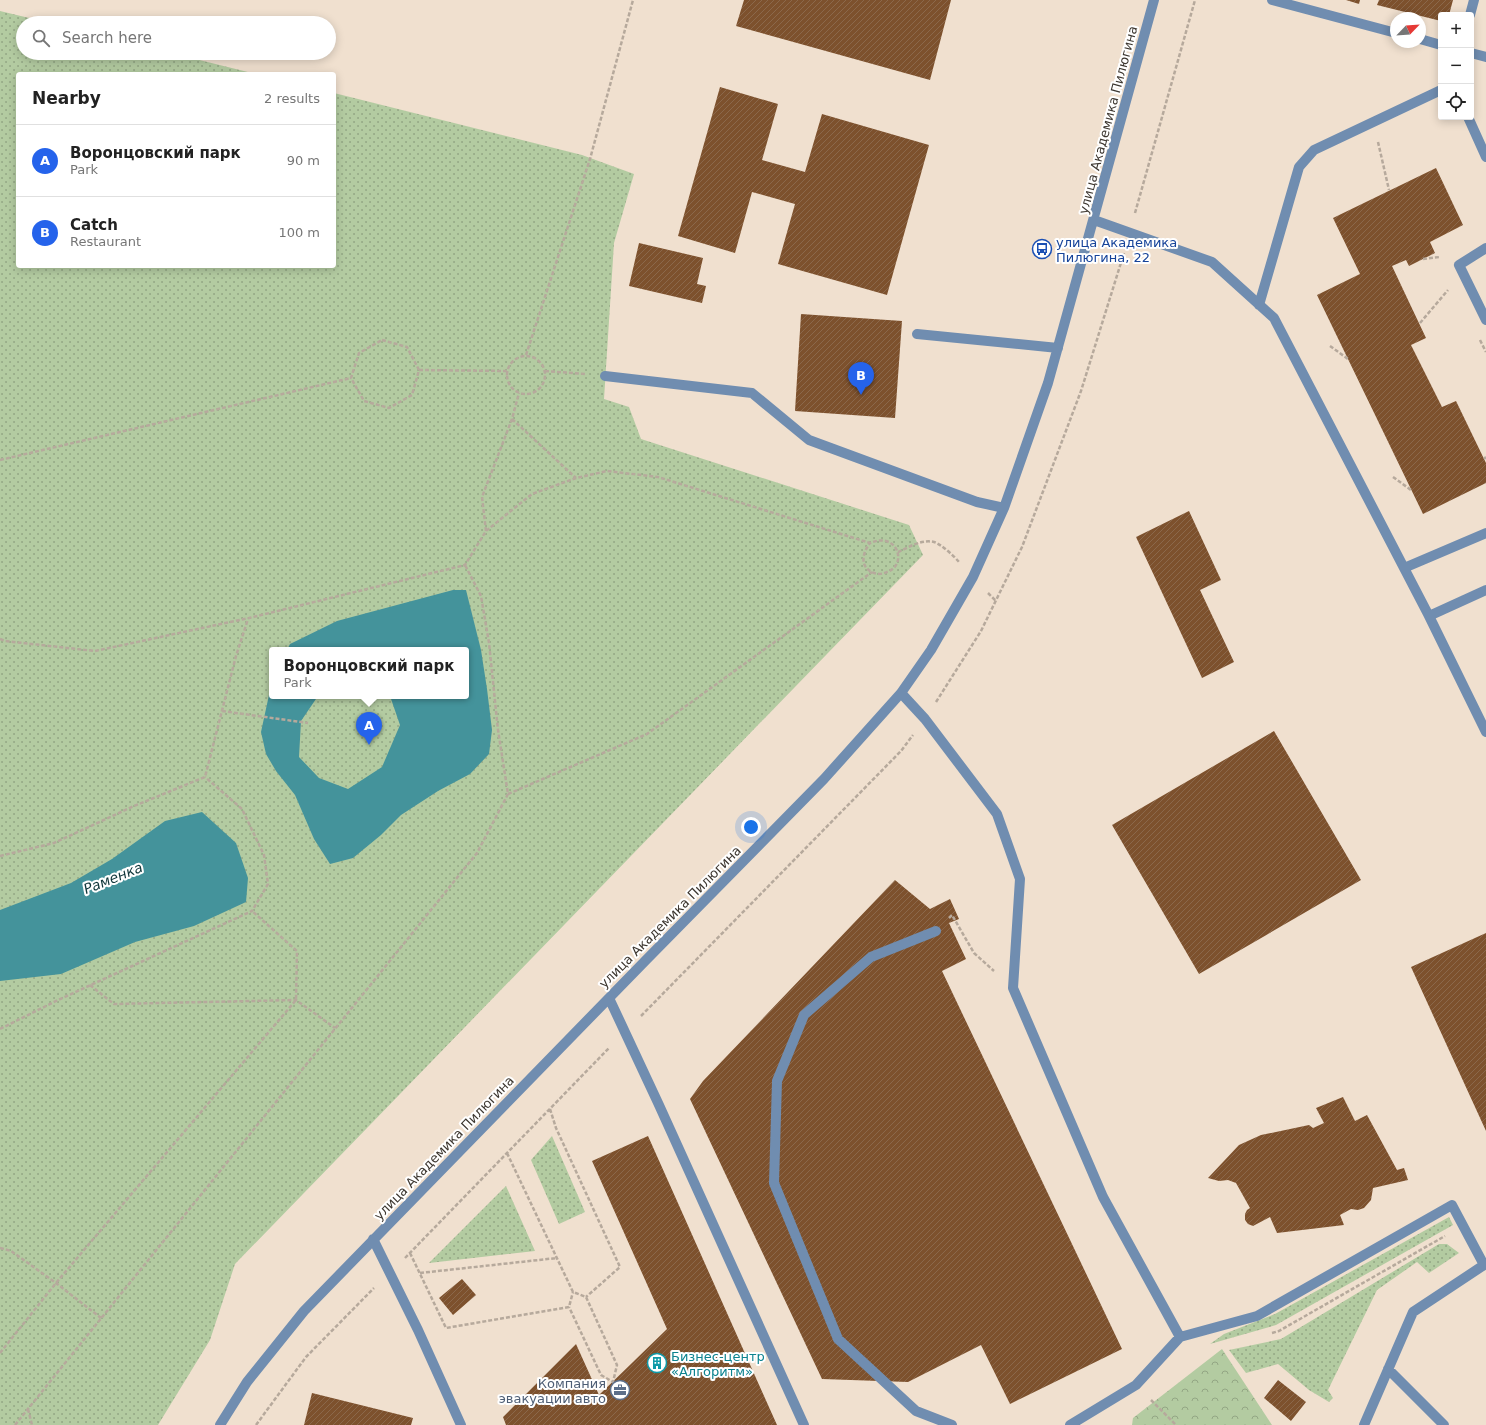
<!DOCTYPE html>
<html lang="en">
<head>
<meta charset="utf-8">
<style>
	:root { --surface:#fff; --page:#f2f2f2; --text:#222; --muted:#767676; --line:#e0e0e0; --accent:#2563eb }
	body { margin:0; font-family:"DejaVu Sans",sans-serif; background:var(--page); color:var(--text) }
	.controls { position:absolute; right:12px; top:12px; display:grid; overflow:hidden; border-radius:4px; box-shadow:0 2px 10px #0003 }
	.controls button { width:36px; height:36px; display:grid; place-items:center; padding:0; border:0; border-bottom:1px solid var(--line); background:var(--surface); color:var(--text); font:20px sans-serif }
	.compass { position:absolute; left:1390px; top:12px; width:36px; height:36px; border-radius:50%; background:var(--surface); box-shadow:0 2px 10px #0003; rotate:65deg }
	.you { position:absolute; left:751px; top:827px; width:14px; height:14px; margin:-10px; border:3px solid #fff; border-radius:50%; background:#1a73e8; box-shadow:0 0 0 6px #1a73e833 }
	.badge { display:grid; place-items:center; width:26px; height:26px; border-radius:50%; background:var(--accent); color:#fff; font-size:13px; font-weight:700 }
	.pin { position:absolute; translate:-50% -33px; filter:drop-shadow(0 1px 2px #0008) }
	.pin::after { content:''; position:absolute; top:21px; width:14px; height:12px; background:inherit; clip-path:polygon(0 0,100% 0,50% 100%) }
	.popup { position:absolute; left:269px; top:647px; width:200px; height:52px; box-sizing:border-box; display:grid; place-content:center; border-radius:4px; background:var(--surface); filter:drop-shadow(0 1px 3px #0005); font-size:13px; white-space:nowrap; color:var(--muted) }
	.popup b { font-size:15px; color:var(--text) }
	.popup::after { content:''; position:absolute; left:50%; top:100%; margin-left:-8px; border:8px solid transparent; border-top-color:var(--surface) }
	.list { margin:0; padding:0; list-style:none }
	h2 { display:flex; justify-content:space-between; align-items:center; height:52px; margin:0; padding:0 16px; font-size:17px }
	h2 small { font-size:13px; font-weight:400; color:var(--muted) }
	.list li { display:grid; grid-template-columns:26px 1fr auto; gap:12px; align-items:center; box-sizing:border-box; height:72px; padding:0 16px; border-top:1px solid var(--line) }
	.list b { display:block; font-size:15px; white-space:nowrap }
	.list p { margin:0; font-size:13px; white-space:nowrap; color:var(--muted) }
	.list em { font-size:13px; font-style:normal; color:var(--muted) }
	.icon { flex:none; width:22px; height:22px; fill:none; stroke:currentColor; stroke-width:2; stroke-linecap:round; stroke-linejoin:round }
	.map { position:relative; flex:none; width:1486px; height:1425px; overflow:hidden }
	.search { position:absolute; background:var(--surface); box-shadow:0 2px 10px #0003; left:16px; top:16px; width:320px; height:44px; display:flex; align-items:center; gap:10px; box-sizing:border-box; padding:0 14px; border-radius:22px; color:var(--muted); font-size:15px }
	.panel { position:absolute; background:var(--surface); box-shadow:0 2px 10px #0003; left:16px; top:72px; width:320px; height:196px; border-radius:4px }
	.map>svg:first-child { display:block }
	.green { fill:url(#green-dots); fill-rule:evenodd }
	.forest { fill:url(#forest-crowns) }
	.water { fill:#44939b }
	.building { fill:url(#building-hatch) }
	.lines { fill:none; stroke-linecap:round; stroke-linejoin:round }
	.path { stroke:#b6a99c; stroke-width:2.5; stroke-dasharray:4 2; stroke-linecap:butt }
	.minor { stroke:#708db0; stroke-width:10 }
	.labels { text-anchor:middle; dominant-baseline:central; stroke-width:4; stroke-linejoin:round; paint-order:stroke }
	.street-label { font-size:13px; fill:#3c362f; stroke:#fff }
	.transit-label { font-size:13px; fill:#164399; stroke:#fff; text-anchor:start }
	.culture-label { font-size:13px; fill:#0d838f; stroke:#fff; text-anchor:start }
	.service-label { font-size:13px; fill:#4e5e75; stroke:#fff; text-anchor:end }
	.water-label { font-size:14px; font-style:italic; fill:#0e3539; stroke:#fff }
</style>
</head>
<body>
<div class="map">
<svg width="1486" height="1425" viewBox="0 0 1486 1425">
	<defs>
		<pattern id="green-dots" width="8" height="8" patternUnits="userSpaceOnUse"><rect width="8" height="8" fill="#b3cba1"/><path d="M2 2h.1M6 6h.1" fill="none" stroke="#93a684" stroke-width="1.8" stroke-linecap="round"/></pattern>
		<pattern id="forest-crowns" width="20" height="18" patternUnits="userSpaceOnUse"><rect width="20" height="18" fill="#b3cba1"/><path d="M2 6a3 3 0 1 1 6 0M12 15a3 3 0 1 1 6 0" fill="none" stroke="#93a684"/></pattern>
		<pattern id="building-hatch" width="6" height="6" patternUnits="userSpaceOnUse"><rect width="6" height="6" fill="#7d512d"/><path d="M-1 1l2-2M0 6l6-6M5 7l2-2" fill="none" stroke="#8b684b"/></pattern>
	</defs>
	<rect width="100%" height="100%" fill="#f0e0cf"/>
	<path class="green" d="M0 11 50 23H23V53H171L256 74H18V266H334V93L582 155 634 174 614 243 604 399 629 407 641 439 909 525 923 555 235 1264 210 1340 158 1425H0ZM272 650H466V696H272Z
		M552 1136 585 1212 559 1224 531 1160Z
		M506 1186 535 1251 429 1263Z
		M1449 1217 1453 1225 1276 1325 1210 1344 1224 1334 1275 1314Z
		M1439 1244H1447L1459 1253 1429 1273 1417 1262 1377 1290 1328 1390 1333 1398 1329 1402 1309 1390 1278 1364 1246 1373 1229 1350 1281 1339Z"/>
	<path class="forest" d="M1222 1349 1272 1425H1132L1133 1418Z"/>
	<path class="water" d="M453 590H466L481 650 487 689 492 730 489 754 470 774 438 791 401 815 381 835 353 858 330 864 314 839 295 795 276 771 266 754 261 732 272 681V696H318L301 721 299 757 319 778 348 789 382 767 400 725 390 696H466V650H287L290 644 337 621Z
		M202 812 236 843 248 878 246 902 194 926 135 942 61 974 0 981V910L71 883 112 859 165 821Z"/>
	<path class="building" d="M744 0H951L930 80 736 26Z
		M1346 0H1360L1359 4Z
		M1379 0H1453L1449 15H1441V21L1377 5Z
		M720 87 778 104 762 160 805 172 822 114 929 145 887 295 778 264 795 204 752 192 735 253 678 236Z
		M1436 168 1463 225 1430 242 1435 253 1409 266 1406 260 1392 266 1426 338 1411 345 1442 407 1456 401 1486 463V483L1423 514 1317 295 1360 274 1333 218Z
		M639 243 703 258 697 284 706 286 702 303 629 286Z
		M801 314 902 321 895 418 795 411Z
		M1189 511 1221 580 1200 590 1234 662 1202 678 1136 537Z
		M1274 731 1361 880 1199 974 1112 825Z
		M895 880 930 909 950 899 959 919 949 923 966 959 942 971 1122 1349 1010 1404 981 1345 908 1382 822 1379 690 1099 703 1081Z
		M1486 933V1131L1411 967Z
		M1343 1097 1355 1121 1367 1115 1397 1170 1404 1168 1408 1180 1373 1188 1371 1200 1364 1208 1358 1210 1351 1209 1340 1215 1344 1225 1277 1233 1270 1217 1253 1226 1248 1224 1245 1220V1214L1247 1210 1250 1208 1236 1183 1228 1180 1219 1181 1208 1178 1239 1145 1261 1135 1309 1125 1313 1128 1324 1123 1316 1108Z
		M648 1136 777 1425H506L503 1417 576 1344 599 1395 667 1329 592 1161Z
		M462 1279 476 1295 453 1315 439 1298Z
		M1278 1380 1306 1402 1291 1421 1264 1398Z
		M312 1393 413 1418 411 1425H304Z"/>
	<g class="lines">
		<path class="path" d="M1378 142 1389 190
			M1135 213 1195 0
			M1423 259 1440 257
			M1420 323 1448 290
			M382 340 407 347 419 370 412 395 389 408 364 401 351 378 359 353Z
			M1480 340 1486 352
			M1330 346 1348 359
			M526 355 590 159 633 0
			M507 375a19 19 0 1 1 38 0a19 19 0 1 1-38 0Z
			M419 370 507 371
			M545 371 586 374
			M512 419 576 478
			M1484 459 1486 457
			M0 460 351 378
			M1393 477 1411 490
			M486 531 482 497 512 419 519 393
			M898 552C909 547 922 539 934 542 941 544 954 556 959 562
			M988 593 996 601
			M0 639 5 641 95 651 249 618 465 565 486 531 532 494 576 478 607 471 658 477 870 543C898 531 908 565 887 572 883 574 877 575 872 572 859 566 863 552 870 543
			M936 702 981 631 1022 547 1081 391 1124 253
			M222 711 308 723
			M508 794 647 734 872 572
			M0 856 54 843 134 806 205 777 236 656 248 619
			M949 918 952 915 974 953 994 971
			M90 985 114 1004 296 1000 335 1028
			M641 1016 901 751 913 735
			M0 1029 58 1000 252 911 268 884 264 855 242 809 205 777
			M550 1109 556 1128 620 1267 586 1297
			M507 1153 573 1292 586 1297 617 1365 613 1382 601 1375 569 1307
			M0 1248 11 1251 56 1283 101 1318
			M410 1253 446 1328 569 1307 573 1292
			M405 1258 609 1048
			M420 1273 557 1258
			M1272 1333 1279 1331 1445 1236
			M0 1353 56 1283 296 1000 297 951 252 911
			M1151 1400 1176 1425
			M28 1409 32 1425
			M15 1425 477 853 508 794 498 730 489 643 481 596 465 565
			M256 1425 306 1357 374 1288"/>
		<path class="minor" d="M1272 0 1396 33
			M1470 15 1474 0
			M1420 39 1441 45
			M1471 53 1486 57
			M1468 117 1486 157
			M1094 220 1212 262 1274 318 1429 616 1486 732
			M1486 248 1459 265 1486 320
			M1259 305 1299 167 1314 150 1441 90
			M917 334 1058 348
			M605 376 752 393 809 440 977 502 1004 508
			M1404 568 1486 533
			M1429 616 1486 590
			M901 693 925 719 997 814 1020 879 1013 988 1103 1197 1180 1337
			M936 931 871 957 804 1015 777 1081 774 1183 838 1339 916 1411 952 1425
			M609 998 659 1105 804 1425
			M373 1239 418 1330 461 1425
			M1388 1369 1444 1425
			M220 1425 247 1382 304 1311 647 959 824 779 901 693 931 650 973 577 1004 508 1048 383 1154 0
			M1070 1425 1136 1385 1180 1337 1257 1316 1452 1205 1484 1265 1413 1312 1364 1425"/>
	</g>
	<defs>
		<symbol id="bus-ring" viewBox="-11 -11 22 22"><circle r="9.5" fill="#fff" stroke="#1a4fb4" stroke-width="1.5"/><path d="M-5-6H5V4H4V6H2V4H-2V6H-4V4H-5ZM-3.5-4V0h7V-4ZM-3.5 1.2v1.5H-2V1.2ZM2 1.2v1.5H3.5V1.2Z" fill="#1a4fb4"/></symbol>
		<symbol id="building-ring" viewBox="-11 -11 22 22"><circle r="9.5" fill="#fff" stroke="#0f9aa8" stroke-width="1.5"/><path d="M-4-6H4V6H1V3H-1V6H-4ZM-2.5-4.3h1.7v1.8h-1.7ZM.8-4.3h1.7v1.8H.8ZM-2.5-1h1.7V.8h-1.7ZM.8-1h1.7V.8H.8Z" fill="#0f9aa8"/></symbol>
		<symbol id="office-ring" viewBox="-11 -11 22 22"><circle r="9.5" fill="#fff" stroke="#5c6f8a" stroke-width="1.5"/><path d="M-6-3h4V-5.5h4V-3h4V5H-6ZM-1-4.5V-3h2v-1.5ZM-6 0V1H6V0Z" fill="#5c6f8a"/></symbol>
	</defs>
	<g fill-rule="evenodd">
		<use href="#bus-ring" x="1031" y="238" width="22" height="22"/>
		<use href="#building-ring" x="646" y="1352" width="22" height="22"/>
		<use href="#office-ring" x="609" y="1379" width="22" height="22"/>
	</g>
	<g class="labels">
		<g class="street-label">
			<text transform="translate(1108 120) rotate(-75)">улица Академика Пилюгина</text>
			<text transform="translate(670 917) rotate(-45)">улица Академика Пилюгина</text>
			<text transform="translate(444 1148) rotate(-46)">улица Академика Пилюгина</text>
		</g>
		<g class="transit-label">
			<text x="1056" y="242">улица Академика<tspan x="1056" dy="15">Пилюгина, 22</tspan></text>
		</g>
		<g class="culture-label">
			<text x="671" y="1356">Бизнес-центр<tspan x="671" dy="15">«Алгоритм»</tspan></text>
		</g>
		<g class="service-label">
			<text x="606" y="1383">Компания<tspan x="606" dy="15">эвакуации авто</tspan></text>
		</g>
		<g class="water-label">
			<text transform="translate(113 878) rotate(-22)">Раменка</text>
		</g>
	</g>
</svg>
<div class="controls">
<button>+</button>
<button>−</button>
<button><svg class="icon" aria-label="locate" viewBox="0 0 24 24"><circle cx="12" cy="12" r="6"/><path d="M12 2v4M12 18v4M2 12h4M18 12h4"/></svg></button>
</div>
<svg class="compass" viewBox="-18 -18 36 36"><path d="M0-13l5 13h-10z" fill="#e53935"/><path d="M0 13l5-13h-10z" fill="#767676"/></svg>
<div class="you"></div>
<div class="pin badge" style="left:369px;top:745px">A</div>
<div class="popup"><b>Воронцовский парк</b>Park</div>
<div class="pin badge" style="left:861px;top:395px">B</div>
<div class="search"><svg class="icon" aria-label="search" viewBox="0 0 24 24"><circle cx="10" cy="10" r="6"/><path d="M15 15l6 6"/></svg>Search here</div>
<section class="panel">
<h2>Nearby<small>2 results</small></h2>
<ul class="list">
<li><span class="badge">A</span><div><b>Воронцовский парк</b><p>Park</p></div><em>90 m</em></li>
<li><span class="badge">B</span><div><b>Catch</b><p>Restaurant</p></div><em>100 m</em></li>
</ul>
</section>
</div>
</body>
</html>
